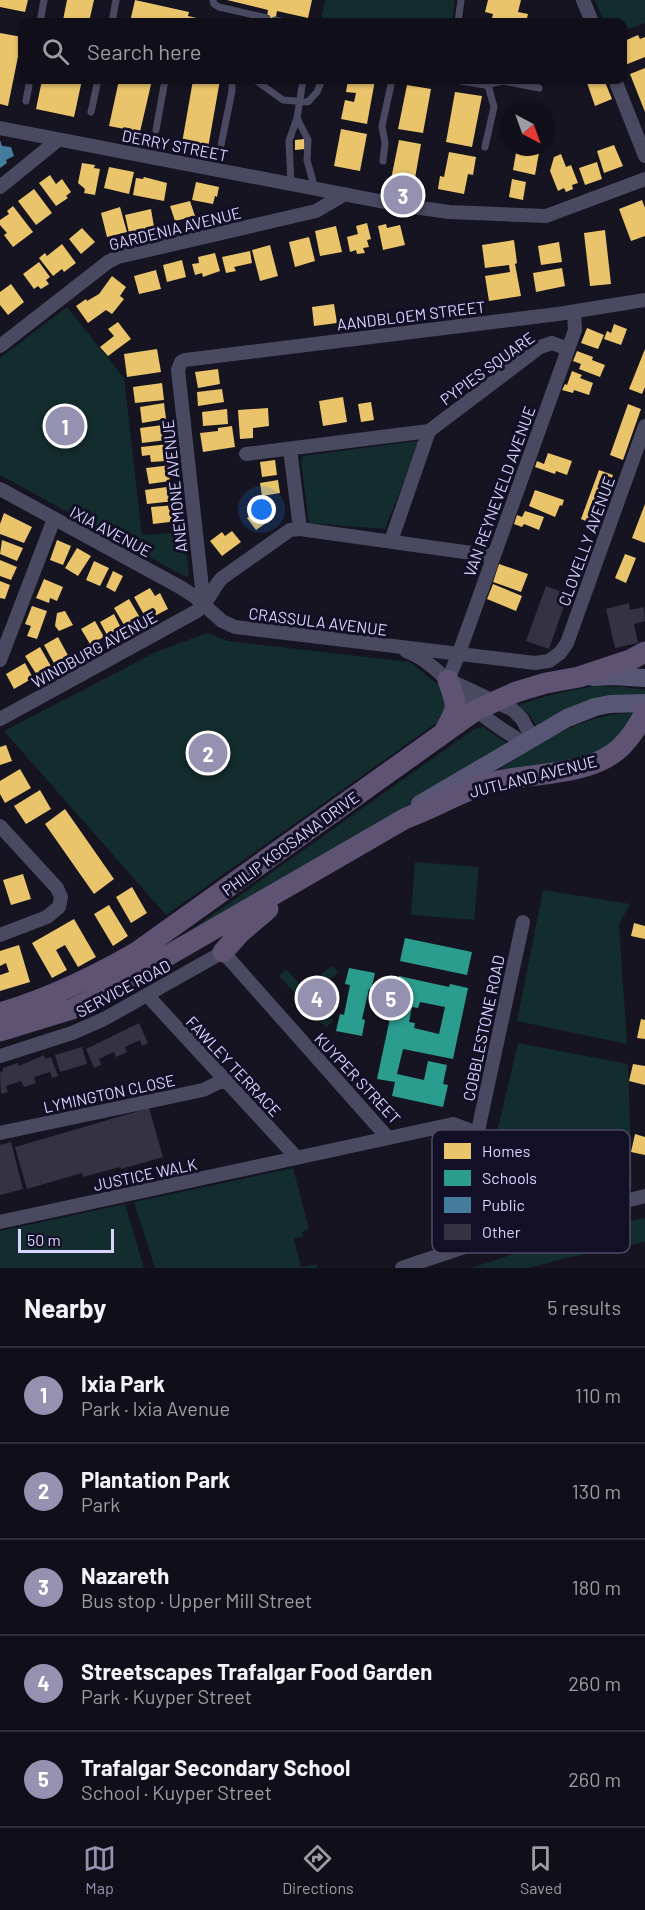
<!DOCTYPE html>
<html lang="en">
<head>
<meta charset="utf-8">
<style>
	:root { --surface:#100f19; --page:#191822; --text:#f1f3f6; --muted:#9c9ca2; --line:#302f38; --accent:#9591b1 }
	body { margin:0; font-family:Barlow,sans-serif; background:var(--page); color:var(--text) }
	.compass { position:absolute; left:501px; top:102px; width:54px; height:54px; border-radius:50%; background:var(--surface); box-shadow:0 2px 4px #0004; rotate:139deg }
	.scale { position:absolute; left:18px; bottom:15px; width:96px; box-sizing:border-box; padding-left:6px; border:3px solid #d9d4ff; border-top:0; font-size:16px; line-height:21px; white-space:nowrap; color:#d9d4ff; -webkit-text-stroke:4px #130f26; paint-order:stroke }
	.you { position:absolute; left:262px; top:510px; width:21px; height:21px; margin:-15px; border:4px solid #fff; border-radius:50%; background:#1a73e8; box-shadow:0 0 0 9px #1a73e833 }
	.badge { display:grid; place-items:center; width:39px; height:39px; border-radius:50%; background:var(--accent); color:#fff; font-size:20px; font-weight:700 }
	.pin { position:absolute; translate:-50% -50%; border:3px solid #fff; box-shadow:0 2px 6px #0006 }
	.list { margin:0; padding:0; list-style:none }
	h2 { display:flex; justify-content:space-between; align-items:center; height:78px; margin:0; padding:0 24px; font-size:26px }
	h2 small { font-size:20px; font-weight:400; color:var(--muted) }
	.list li { display:grid; grid-template-columns:39px 1fr auto; gap:18px; align-items:center; box-sizing:border-box; height:96px; padding:0 24px; border-top:2px solid var(--line) }
	.list b { display:block; font-size:22px; white-space:nowrap }
	.list p { margin:0; font-size:20px; white-space:nowrap; color:var(--muted) }
	.list em { font-size:20px; font-style:normal; color:var(--muted) }
	.icon { flex:none; width:33px; height:33px; fill:none; stroke:currentColor; stroke-width:2; stroke-linecap:round; stroke-linejoin:round }
	.map { position:relative; flex:none; width:645px; height:1268px; overflow:hidden }
	.search { position:absolute; background:var(--surface); box-shadow:0 2px 4px #0004; left:18px; right:18px; top:18px; height:66px; display:flex; align-items:center; gap:15px; box-sizing:border-box; padding:0 21px; border-radius:12px; color:var(--muted); font-size:22px }
	.sheet { height:558px; background:var(--surface) }
	nav { display:flex; justify-content:space-around; align-items:center; box-sizing:border-box; height:84px; border-top:2px solid var(--line); background:var(--surface); font-size:16px; color:var(--muted) }
	nav a { display:grid; justify-items:center; gap:3px }
	nav .on { color:var(--accent) }
	.map>svg:first-child { display:block }
	.green { fill:#132c2d }
	.homes { fill:#e9c46a }
	.schools { fill:#2a9d8f; fill-rule:evenodd }
	.public { fill:#457b9d }
	.building { fill:#343243 }
	.lines { fill:none; stroke-linecap:round; stroke-linejoin:round }
	.service { stroke:#4a4962; stroke-width:7 }
	.minor { stroke:#4a4962; stroke-width:14 }
	.secondary { stroke:#575674; stroke-width:18 }
	.primary { stroke:#5e5373; stroke-width:21 }
	.labels { text-anchor:middle; dominant-baseline:central; stroke-width:6; stroke-linejoin:round; paint-order:stroke }
	.street-label { font-size:16px; fill:#d9d4ff; stroke:#130f26 }
	.key { fill:#130f26; stroke:#4e4a67; stroke-width:1.5 }
	.key-label { font-size:16px; fill:#d9d4ff }
</style>
</head>
<body>
<div class="map">
<svg width="645" height="1268" viewBox="0 0 645 1268">
	<rect width="100%" height="100%" fill="#161421"/>
	<path class="green" d="M325 0H455L452 22H324V21L321 20Z
		M595 0H645V23L623 31 622 22H604Z
		M67 307 124 378 142 535 184 532 189 573 187 577 184 576 0 475V358Z
		M417 441 419 443 385 529 309 523 301 461 303 456Z
		M207 633 228 641 410 662 447 692 445 717 166 915 4 731 156 652Z
		M595 686 624 687 645 690V696L573 707 536 725 528 713 515 707C541 696 567 691 595 686Z
		M635 712 624 734 585 760 497 771C527 751 559 730 593 719 606 715 621 714 635 712Z
		M483 727 508 744 384 823 170 945 474 729Z
		M415 862 479 867 474 920 411 915Z
		M543 890 630 904 619 924 627 1044 517 1021Z
		M333 966 338 973 330 980 340 993 332 1003 336 1007 329 1014 333 1021 326 1028 279 976 286 969 306 991 325 971Z
		M518 1043 628 1064 632 1186 540 1209H528L519 1200 498 1128Z
		M293 1168 309 1229 302 1232 304 1236 294 1239 301 1267 317 1264V1268H155L134 1202Z
		M125 1204 144 1268H0V1231Z
		M645 1218V1242L566 1258 529 1268H471L596 1227Z"/>
	<path class="homes" d="M0 0H28L25 12 0 7Z
		M67 0H94L89 22 63 20Z
		M135 0 189 12 188 16 205 20V22H130Z
		M227 0H312L308 18 277 11 275 22H266L268 10Z
		M488 0H521L518 12 528 14 526 22H491L493 14 485 12Z
		M0 33 22 37 8 106 0 104Z
		M638 35 640 39 645 37V57L625 65 622 58V42Z
		M645 68V112L630 74Z
		M42 80H82L74 117 36 109Z
		M119 80H152L140 132 109 126Z
		M193 80H220L208 148 182 143Z
		M348 80H375L367 124 341 119 345 100 354 102 356 93 346 92Z
		M586 80H603L605 82 612 99 595 106Z
		M407 85 431 89 423 133 398 129Z
		M455 92 482 96 472 147 446 142Z
		M341 129 367 134 360 171 334 166Z
		M304 139 305 149 295 150V140Z
		M399 140 421 144 414 184 391 179Z
		M614 145 623 166 604 173 597 151Z
		M517 147H540L535 175 513 170Z
		M449 152 476 157 473 175 468 174 464 194 438 189 440 176 444 177Z
		M561 154 566 167 571 165 578 183 572 185 573 189 566 192 564 188 558 191 550 171 554 157Z
		M597 162 602 179 585 185 579 168Z
		M82 163 95 165 94 168 100 169 95 195 84 193 85 189 78 183Z
		M109 167 134 172 129 194 104 188Z
		M50 175 56 184 62 179 71 192 66 196 68 198 56 206 39 183Z
		M144 177 167 183 164 201 133 195 136 178 143 179Z
		M512 179 526 182 523 200 509 197Z
		M196 182 219 187 217 197 215 196 213 204 192 200Z
		M34 189 52 213 36 225 18 201Z
		M642 200 645 208V236L631 241 619 209Z
		M190 201 195 216 175 221 170 206Z
		M13 206 33 232 13 247 4 235 7 233 0 225V220L9 214 7 211Z
		M120 207 127 232 107 237 101 213Z
		M151 209 154 227 129 233 125 215Z
		M367 223 371 239 367 240 369 247 363 248 365 253 357 254 356 250 350 252 347 237 358 234 356 226Z
		M386 224 387 228 400 225 405 245 383 250 378 226Z
		M336 226 342 252 320 256 315 231Z
		M82 228 95 242 81 254 69 239Z
		M605 230 611 284 590 286 584 233Z
		M309 237 315 261 295 267 289 242Z
		M514 240 517 263 515 264 521 296 489 301 485 276 510 272 509 265 485 268 482 245Z
		M559 242 562 262 541 265 538 246Z
		M62 244 76 263 64 272 62 269 53 276 39 258 45 253 47 256Z
		M270 245 278 276 260 281 252 250Z
		M250 251 252 263 234 267 236 271 226 273 222 257Z
		M215 253 220 271 203 277 202 273 195 275 192 264 199 263 198 257Z
		M182 260 186 277 167 282 163 265Z
		M39 262 50 277 46 280 49 284 41 289 38 286 34 289 23 274Z
		M562 268 565 286 536 292 533 273Z
		M156 270 161 289 139 294 134 276Z
		M112 276 126 287 120 296 124 299 112 314 106 310 88 323 76 306 86 299 87 301 99 294Z
		M11 284 24 302 8 315 0 305V292Z
		M334 304 337 323 314 326 312 307Z
		M118 322 131 339 108 356 100 347 114 336 108 329Z
		M614 324 627 329 621 345 604 339 607 331 611 333Z
		M587 328 604 335 598 349 581 343Z
		M157 349 161 372 127 377 124 354Z
		M645 349V387L642 394 629 389Z
		M577 351 593 357 592 360 605 365 600 377 579 369 581 364 573 361Z
		M218 369 220 384 198 388 195 372Z
		M572 371 582 375 580 378 593 383 589 395 574 390 573 393 562 390 565 384 567 385Z
		M162 383 164 400 135 403 133 387Z
		M222 389 224 402 198 406 197 392Z
		M343 397 347 422 323 426 319 401Z
		M371 402 374 420 361 422 358 404Z
		M164 403 166 419 142 423 140 407Z
		M628 404 641 409 623 460 610 455Z
		M268 408 269 426 253 428V438L240 439 238 410Z
		M227 409 228 424 203 426 202 412Z
		M163 425 166 440 142 443 140 428Z
		M232 426 235 447 203 452 200 433 218 431V428Z
		M169 444 170 452 165 453 166 461 151 462 150 455 142 456 141 447Z
		M548 453 572 461 567 475 556 471 555 474 535 467 537 461 544 464Z
		M275 460 277 475 262 477 260 462Z
		M172 465 173 475 169 476 170 481 149 484 146 468Z
		M599 470 613 475 595 525 581 519Z
		M278 480 280 493 262 496 260 483Z
		M174 486 175 501 147 504 145 490Z
		M535 490 564 500 562 506 560 505 555 517 529 506Z
		M260 503 272 519 256 530 247 518 253 513 251 509Z
		M645 504V543L632 538Z
		M176 505 178 521 153 524 151 507Z
		M525 511 544 517 539 530 524 524 522 527 514 524 517 515 522 517Z
		M4 513 32 527 24 543 0 534V524Z
		M232 531 241 542 222 556 210 541 222 532 225 536Z
		M2 540 23 548 17 561 0 554Z
		M57 540 71 546 63 565 50 560Z
		M77 548 91 556 78 576 65 568Z
		M625 554 636 558 626 583 615 578Z
		M0 560 17 567 11 580 0 576Z
		M94 561 109 568 100 586 86 580Z
		M499 564 528 574 521 592 493 582Z
		M113 571 123 576 115 592 106 587Z
		M44 579 63 587 57 601 50 598 49 603 36 598Z
		M0 581 10 585 5 599 0 598Z
		M493 584 522 596 516 611 487 599Z
		M150 588 155 596 160 593 168 609 147 620 134 597Z
		M129 599 142 621 127 630 114 608Z
		M32 606 47 611 37 639 27 636 31 626 25 624Z
		M65 611 73 625 59 631 55 626 57 613Z
		M114 614 122 630 108 637 100 622Z
		M95 621 104 637 90 644 81 629Z
		M58 637 70 659 56 667 44 645Z
		M40 647 52 668 38 677 25 656Z
		M25 663 33 678 14 689 6 674Z
		M6 745 12 761 0 765V747Z
		M20 769 31 788 5 803 0 794V781Z
		M40 790 51 809 26 824 14 806Z
		M65 809 114 879 94 894 45 824Z
		M23 874 31 899 11 905 3 880Z
		M132 887 147 913 131 923 116 897Z
		M109 905 128 936 113 946 94 914Z
		M74 919 96 957 78 967 65 945 56 950 67 970 52 978 32 943Z
		M634 923 645 926V939L631 936Z
		M19 945 30 982 0 991V975L9 972 6 963 0 966V951Z
		M641 1019 645 1020V1039L637 1038Z
		M633 1064 645 1066V1085L629 1081Z
		M635 1134 645 1137V1155L631 1152Z"/>
	<path class="schools" d="M405 938 472 952 467 975 400 961Z
		M349 968 375 973 371 990 369 989 362 1019 365 1020 362 1036 336 1031 340 1014 344 1015 350 985 345 984Z
		M399 976 449 987 450 984 468 988 453 1059 403 1049 397 1074 424 1080 428 1061 447 1065 443 1084 448 1085 443 1107 392 1096 395 1082 377 1079ZM420 1002 445 1007 439 1034 414 1028 415 1023 409 1022 412 1007 418 1008Z"/>
	<path class="public" d="M0 140 2 146 11 147 14 156 6 160 7 163 0 168Z"/>
	<path class="building" d="M546 586 568 594 549 649 526 641Z
		M629 603 630 610 644 607 645 621 634 624 638 643 615 648 606 609Z
		M139 1023 148 1043 142 1046 140 1040 125 1047 127 1052 116 1057 114 1052 99 1059 101 1065 94 1068 86 1049Z
		M82 1047 87 1064 60 1072 55 1055Z
		M44 1055 45 1059 51 1057 58 1076 52 1078 50 1072 34 1077 36 1083 24 1087 21 1081 6 1086 8 1092 1 1094 0 1072 3 1071V1068L18 1063 19 1066Z
		M149 1108 163 1157 121 1169 120 1167 83 1177 82 1173 27 1189 15 1147Z
		M11 1142 23 1189 0 1195V1145Z"/>
	<g class="lines">
		<path class="service" d="M213 0 214 4 219 7 267 18
			M275 20 285 22
			M40 22 44 0
			M112 22 116 0
			M458 22 461 0
			M255 80 283 100 308 102 317 92 322 80
			M439 80H446
			M455 80 485 85 503 81 539 88
			M26 101 30 80
			M91 112 98 80
			M297 118 308 140 307 160 315 189
			M156 130 165 80
			M221 145 232 91V80
			M485 147 494 107 488 85
			M383 161 385 143 382 126 392 80
			M291 184 289 141 297 118 303 80"/>
		<path class="minor" d="M583 0 592 22
			M615 80 645 156
			M0 128 400 205 449 212 546 216 645 179
			M0 187 58 140
			M0 346 108 262 118 257 316 211 345 194
			M290 449 300 529
			M246 454 429 431 540 347 552 343 568 349
			M0 489 180 587 194 596 222 621 235 627 535 663 549 661 560 653 567 643 645 426
			M391 541 429 431
			M204 606 178 370 181 362 185 360 558 314 645 300
			M406 651C435 662 452 687 474 708 489 721 507 733 524 743
			M0 660 54 519
			M448 680 459 653 575 330 574 312
			M451 681 513 710 522 719 532 738
			M0 719 197 611C209 603 212 588 222 578L290 530 300 529 493 556
			M0 826 57 888 61 897 59 907 47 917 0 935
			M147 995 297 1158
			M0 1056 72 1033 104 1019 223 952 388 1138
			M0 1133 203 1090 224 1080
			M476 1140 523 922
			M0 1222 453 1124 467 1129 476 1140 509 1232
			M402 1268 509 1232 645 1196"/>
		<path class="secondary" d="M593 677 613 676 645 678
			M420 804 567 718 595 707 610 704 645 703"/>
		<path class="primary" d="M445 730C459 707 457 705 448 680
			M223 952 240 933 268 909
			M0 1013C50 998 92 978 137 952L476 710 516 692 546 683 579 677 630 660 645 652
			M0 1031 72 1009 91 1000 406 818C435 808 461 791 490 783 530 772 590 777 621 747 631 737 638 726 645 713"/>
	</g>
	<g class="labels">
		<g class="street-label">
			<text transform="translate(175 145) rotate(11)">DERRY STREET</text>
			<text transform="translate(175 228) rotate(-14)">GARDENIA AVENUE</text>
			<text transform="translate(411 315) rotate(-7)">AANDBLOEM STREET</text>
			<text transform="translate(487 368) rotate(-36)">PYPIES SQUARE</text>
			<text transform="translate(174 486) rotate(-96)">ANEMONE AVENUE</text>
			<text transform="translate(499 491) rotate(-70)">VAN REYNEVELD AVENUE</text>
			<text transform="translate(111 531) rotate(28)">IXIA AVENUE</text>
			<text transform="translate(586 541) rotate(-70)">CLOVELLY AVENUE</text>
			<text transform="translate(318 621) rotate(7)">CRASSULA AVENUE</text>
			<text transform="translate(94 649) rotate(-29)">WINDBURG AVENUE</text>
			<text transform="translate(533 776) rotate(-14)">JUTLAND AVENUE</text>
			<text transform="translate(290 843) rotate(-36)">PHILIP KGOSANA DRIVE</text>
			<text transform="translate(123 988) rotate(-28)">SERVICE ROAD</text>
			<text transform="translate(483 1028) rotate(-78)">COBBLESTONE ROAD</text>
			<text transform="translate(234 1066) rotate(47)">FAWLEY TERRACE</text>
			<text transform="translate(358 1078) rotate(47)">KUYPER STREET</text>
			<text transform="translate(109 1093) rotate(-12)">LYMINGTON CLOSE</text>
			<text transform="translate(145 1174) rotate(-12)">JUSTICE WALK</text>
		</g>
	</g>
	<rect x="432" y="1130" width="198" height="123" rx="9" class="key"/>
	<rect x="444" y="1143" width="27" height="16" fill="#e9c46a"/>
	<rect x="444" y="1170" width="27" height="16" fill="#2a9d8f"/>
	<rect x="444" y="1197" width="27" height="16" fill="#457b9d"/>
	<rect x="444" y="1224" width="27" height="16" fill="#343243"/>
	<g class="key-label">
		<text x="482" y="1157">Homes</text>
		<text x="482" y="1184">Schools</text>
		<text x="482" y="1211">Public</text>
		<text x="482" y="1238">Other</text>
	</g>
</svg>
<svg class="compass" viewBox="-18 -18 36 36"><path d="M0-13l5 13h-10z" fill="#e53935"/><path d="M0 13l5-13h-10z" fill="#9c9ca2"/></svg>
<div class="scale">50 m</div>
<div class="you"></div>
<div class="pin badge" style="left:65px;top:426px">1</div>
<div class="pin badge" style="left:208px;top:753px">2</div>
<div class="pin badge" style="left:403px;top:195px">3</div>
<div class="pin badge" style="left:317px;top:998px">4</div>
<div class="pin badge" style="left:391px;top:998px">5</div>
<div class="search"><svg class="icon" aria-label="search" viewBox="0 0 24 24"><circle cx="10" cy="10" r="6"/><path d="M15 15l6 6"/></svg>Search here</div>
</div>
<section class="sheet">
<h2>Nearby<small>5 results</small></h2>
<ul class="list">
<li><span class="badge">1</span><div><b>Ixia Park</b><p>Park · Ixia Avenue</p></div><em>110 m</em></li>
<li><span class="badge">2</span><div><b>Plantation Park</b><p>Park</p></div><em>130 m</em></li>
<li><span class="badge">3</span><div><b>Nazareth</b><p>Bus stop · Upper Mill Street</p></div><em>180 m</em></li>
<li><span class="badge">4</span><div><b>Streetscapes Trafalgar Food Garden</b><p>Park · Kuyper Street</p></div><em>260 m</em></li>
<li><span class="badge">5</span><div><b>Trafalgar Secondary School</b><p>School · Kuyper Street</p></div><em>260 m</em></li>
</ul>
</section>
<nav>
<a class="on"><svg class="icon" aria-label="map" viewBox="0 0 24 24"><path d="M3 6l6-2 6 2 6-2v14l-6 2-6-2-6 2zM9 4v14M15 6v14"/></svg>Map</a>
<a><svg class="icon" aria-label="directions" viewBox="0 0 24 24"><path d="M12 3l9 9-9 9-9-9zM9 14v-3h6M13 9l2 2-2 2"/></svg>Directions</a>
<a><svg class="icon" aria-label="saved" viewBox="0 0 24 24"><path d="M7 4h10v16l-5-4-5 4z"/></svg>Saved</a>
</nav>
</body>
</html>
